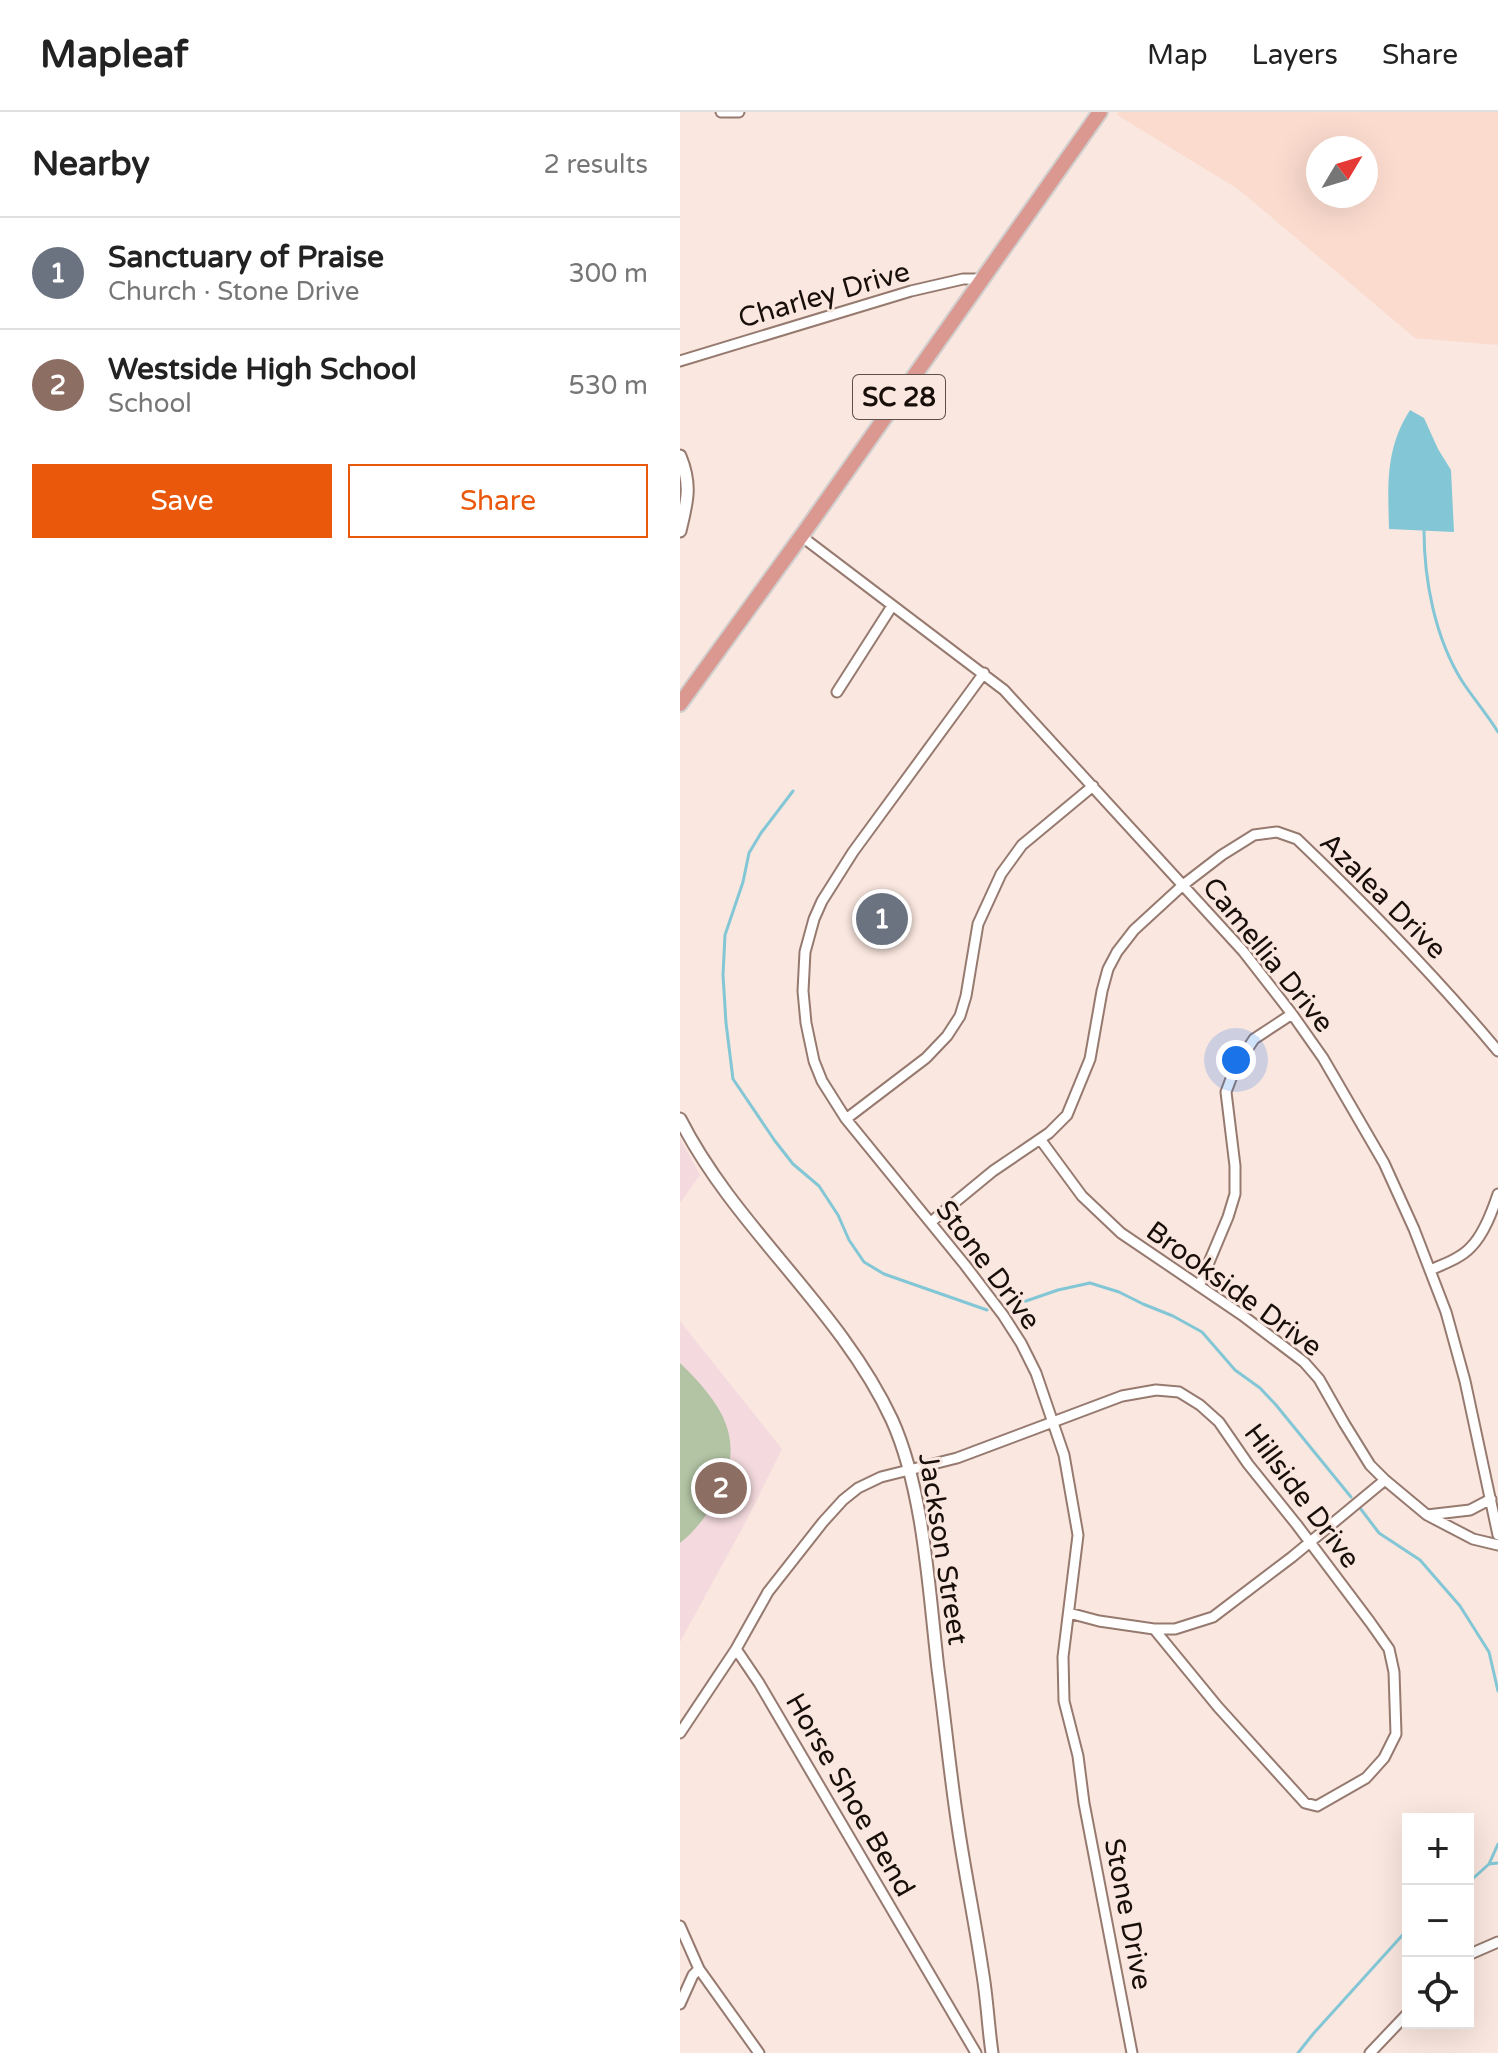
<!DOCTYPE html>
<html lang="en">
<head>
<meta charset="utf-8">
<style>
	:root { --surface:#fff; --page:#f6f6f6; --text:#222; --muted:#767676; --line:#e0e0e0; --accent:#ea580c }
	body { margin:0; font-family:"Varela Round",sans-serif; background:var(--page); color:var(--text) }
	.controls { position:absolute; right:24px; bottom:24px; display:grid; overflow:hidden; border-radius:0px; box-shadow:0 8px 32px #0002 }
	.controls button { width:72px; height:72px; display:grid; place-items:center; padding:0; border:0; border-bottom:2px solid var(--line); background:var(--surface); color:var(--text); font:40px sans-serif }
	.compass { position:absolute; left:626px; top:24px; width:72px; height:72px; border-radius:50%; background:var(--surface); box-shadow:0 8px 32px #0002; rotate:52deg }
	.you { position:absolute; left:556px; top:948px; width:28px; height:28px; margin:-20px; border:6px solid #fff; border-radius:50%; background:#1a73e8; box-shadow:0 0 0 12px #1a73e833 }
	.badge { display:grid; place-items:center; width:52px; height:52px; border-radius:50%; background:var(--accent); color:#fff; font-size:26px; font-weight:700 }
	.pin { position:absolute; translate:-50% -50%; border:4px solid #fff; box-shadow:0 2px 8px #0006 }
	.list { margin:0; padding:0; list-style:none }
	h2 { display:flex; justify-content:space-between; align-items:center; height:104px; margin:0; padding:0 32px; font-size:34px }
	h2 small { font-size:26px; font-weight:400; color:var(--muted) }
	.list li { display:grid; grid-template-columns:52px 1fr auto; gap:24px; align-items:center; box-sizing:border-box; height:112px; padding:0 32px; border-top:2px solid var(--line) }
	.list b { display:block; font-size:30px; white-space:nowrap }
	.list p { margin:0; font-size:26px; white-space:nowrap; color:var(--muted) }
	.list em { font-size:26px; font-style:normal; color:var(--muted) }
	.actions { display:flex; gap:16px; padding:24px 32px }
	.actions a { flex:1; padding:18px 0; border:2px solid var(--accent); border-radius:0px; text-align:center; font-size:28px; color:var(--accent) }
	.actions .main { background:var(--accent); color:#fff }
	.icon { flex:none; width:44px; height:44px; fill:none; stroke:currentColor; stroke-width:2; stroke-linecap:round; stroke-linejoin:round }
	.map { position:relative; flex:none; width:818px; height:1941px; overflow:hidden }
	header { display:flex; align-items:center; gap:48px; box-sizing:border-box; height:112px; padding:0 40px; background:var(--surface); border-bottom:2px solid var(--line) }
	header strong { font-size:38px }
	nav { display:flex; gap:44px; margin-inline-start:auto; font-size:28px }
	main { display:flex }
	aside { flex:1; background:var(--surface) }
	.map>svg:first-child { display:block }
	.built { fill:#fbdbce; fill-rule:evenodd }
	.education { fill:#f4dade }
	.green { fill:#b2c4a4 }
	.water { fill:#83c7d6 }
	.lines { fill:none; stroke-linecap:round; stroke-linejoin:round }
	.stream { stroke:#83c7d6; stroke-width:3 }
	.minor-casing { stroke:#977a6f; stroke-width:13 }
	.tertiary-casing { stroke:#977a6f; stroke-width:15 }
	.trunk-casing { stroke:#d1cfce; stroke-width:18 }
	.minor { stroke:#fff; stroke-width:9 }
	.tertiary { stroke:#fff; stroke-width:11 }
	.trunk { stroke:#da9890; stroke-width:14 }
	.labels { text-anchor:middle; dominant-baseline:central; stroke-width:6; stroke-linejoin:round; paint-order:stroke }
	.shield { fill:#fae7df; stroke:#5c4f4a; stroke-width:2 }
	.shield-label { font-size:26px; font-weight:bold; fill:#180e0a }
	.street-label { font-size:28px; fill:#180e0a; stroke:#fae7df }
</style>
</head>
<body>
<header>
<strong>Mapleaf</strong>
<nav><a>Map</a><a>Layers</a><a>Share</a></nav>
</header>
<main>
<aside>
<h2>Nearby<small>2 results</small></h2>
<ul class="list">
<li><span class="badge" style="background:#6b7280">1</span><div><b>Sanctuary of Praise</b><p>Church · Stone Drive</p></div><em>300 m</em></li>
<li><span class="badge" style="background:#8d6e63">2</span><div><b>Westside High School</b><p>School</p></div><em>530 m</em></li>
</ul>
<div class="actions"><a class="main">Save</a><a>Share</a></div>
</aside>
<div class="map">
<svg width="818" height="1941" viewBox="0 0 818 1941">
	<rect width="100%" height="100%" fill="#fae7df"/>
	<path class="built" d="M439 0H818V233L735 226 558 77 437 3ZM638 36H686V84H638Z"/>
	<path class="education" d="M0 1026 20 1063 0 1091Z
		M0 1209 102 1337 63 1415 0 1530Z"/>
	<path class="green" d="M0 1251C43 1293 69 1329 35 1388 26 1405 15 1419 0 1431Z"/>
	<path class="water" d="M730 298 744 306 758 337 771 358 774 420 709 417C708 373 705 337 730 298Z"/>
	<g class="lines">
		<path class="stream" d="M744 418C744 468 755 526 782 569 793 586 807 602 818 620
			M113 679 81 721 69 741 63 770 45 823 43 863 46 911 53 967 95 1029 113 1052 139 1074 158 1103 169 1128 184 1150 204 1162 307 1198
			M329 1190 346 1189 378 1178 410 1171 439 1180 463 1192 493 1204 522 1220 555 1258 580 1276 596 1293 671 1385
			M680 1396 699 1421 740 1448 780 1494 809 1540 818 1579
			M809 1752 818 1751
			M788 1771 809 1752 818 1732
			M618 1941 633 1922 728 1817"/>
		<defs>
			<path id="minor" d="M41 0H59
				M0 249 231 179 283 167H302
				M121 424 324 578 563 839 612 902 643 946 704 1051 734 1117 766 1200 785 1269 818 1423
				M304 561 173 740 142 789 134 807 125 840 123 879 126 911 134 949 142 969 166 1007 285 1153 323 1203 341 1231 356 1261 384 1343 398 1423 383 1545 384 1589 398 1644 404 1691 452 1941
				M157 580 212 494
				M166 1007 246 946 267 924 280 904 286 884 298 812 321 762 342 733 413 674
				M360 1027 402 1084 441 1121 562 1203 624 1250 639 1267 664 1311 690 1353 705 1368 747 1403 790 1398 811 1387
				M251 1110 313 1059 369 1021 387 1003 410 947 422 879 428 857 437 840 454 818 503 773 542 743 574 723 597 720 617 727C687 794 756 865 818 939
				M750 1158C764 1152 781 1146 791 1135 804 1122 812 1100 818 1082
				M519 1174 548 1105 555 1082V1054L546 980 555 956 574 927 612 902
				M747 1403 793 1427 818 1433
				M474 1517H495L533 1505 612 1445 705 1368
				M56 1537 88 1480 143 1410 163 1388 178 1376 201 1365 277 1346 442 1284 476 1278 499 1280 520 1293 539 1310 568 1352 617 1413 690 1510 709 1537 714 1560 716 1622 704 1646 686 1666 637 1694 625 1691 538 1595 474 1517 419 1509 389 1501
				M0 1621 56 1537 79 1571 296 1941
				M0 1814 19 1857 79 1941
				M788 1843 818 1830
				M0 1892 13 1863 19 1857
				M690 1941 728 1901"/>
			<path id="tertiary" d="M0 344C12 373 7 390 0 419
				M0 1007C55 1116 160 1196 212 1308 244 1379 249 1480 258 1557 265 1609 270 1662 278 1714 285 1762 295 1809 302 1857 307 1885 308 1913 312 1941"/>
			<path id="trunk" d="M0 592 125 419 420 0"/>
		</defs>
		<use href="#minor" class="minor-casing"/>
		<use href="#tertiary" class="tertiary-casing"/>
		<use href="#trunk" class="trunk-casing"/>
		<use href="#minor" class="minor"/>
		<use href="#tertiary" class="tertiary"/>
		<use href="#trunk" class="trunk"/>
	</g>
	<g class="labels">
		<rect class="shield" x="173" y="263" width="92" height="44" rx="6"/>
		<g class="shield-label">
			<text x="219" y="285">SC 28</text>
		</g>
		<g class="street-label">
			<text transform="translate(144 183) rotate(-16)">Charley Drive</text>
			<text transform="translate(703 784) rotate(45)">Azalea Drive</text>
			<text transform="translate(588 843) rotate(51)">Camellia Drive</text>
			<text transform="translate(308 1153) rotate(53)">Stone Drive</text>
			<text transform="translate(554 1177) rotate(36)">Brookside Drive</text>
			<text transform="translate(622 1384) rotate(53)">Hillside Drive</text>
			<text transform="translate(263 1437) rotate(81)">Jackson Street</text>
			<text transform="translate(170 1683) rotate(60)">Horse Shoe Bend</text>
			<text transform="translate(448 1802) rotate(79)">Stone Drive</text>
		</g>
	</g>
</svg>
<div class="controls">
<button>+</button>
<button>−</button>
<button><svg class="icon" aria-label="locate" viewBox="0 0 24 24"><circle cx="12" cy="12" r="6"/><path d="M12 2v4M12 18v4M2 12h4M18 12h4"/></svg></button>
</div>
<svg class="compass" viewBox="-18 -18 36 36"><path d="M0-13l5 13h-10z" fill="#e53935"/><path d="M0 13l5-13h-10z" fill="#767676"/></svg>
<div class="you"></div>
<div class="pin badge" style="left:202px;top:807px;background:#6b7280">1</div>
<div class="pin badge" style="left:41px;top:1376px;background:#8d6e63">2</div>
</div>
</main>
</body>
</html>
